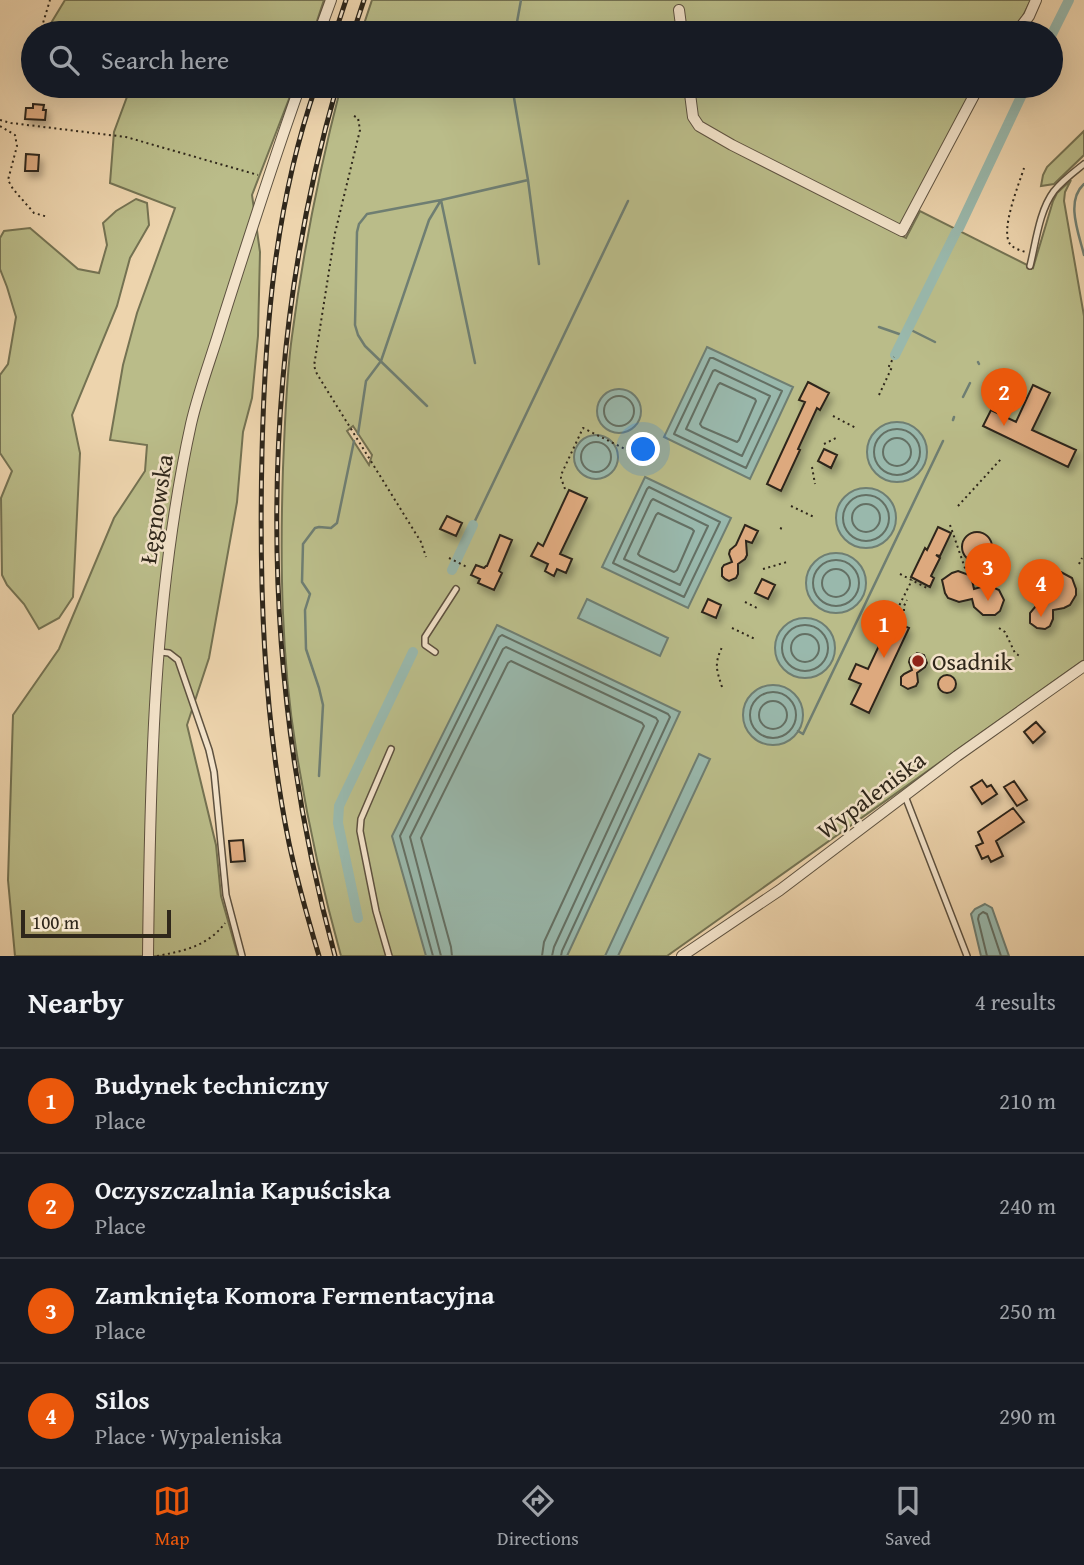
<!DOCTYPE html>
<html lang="en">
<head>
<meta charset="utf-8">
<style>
	:root { --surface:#171b24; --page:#20242c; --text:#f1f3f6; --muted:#9ea1a6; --line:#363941; --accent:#ea580c }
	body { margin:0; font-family:"Gentium Book Plus",serif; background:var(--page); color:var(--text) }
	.scale { position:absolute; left:21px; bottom:18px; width:150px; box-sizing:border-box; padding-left:7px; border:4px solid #2f271b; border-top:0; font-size:19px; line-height:24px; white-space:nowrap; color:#2f271b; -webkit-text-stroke:5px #f3e3ca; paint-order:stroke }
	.you { position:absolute; left:644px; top:450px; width:24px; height:24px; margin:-18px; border:5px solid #fff; border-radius:50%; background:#1a73e8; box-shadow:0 0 0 10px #1a73e833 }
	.badge { display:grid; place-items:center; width:46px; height:46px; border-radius:50%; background:var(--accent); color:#fff; font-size:23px; font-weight:700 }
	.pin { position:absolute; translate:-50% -58px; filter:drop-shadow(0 2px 4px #0008) }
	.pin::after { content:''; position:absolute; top:37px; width:24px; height:21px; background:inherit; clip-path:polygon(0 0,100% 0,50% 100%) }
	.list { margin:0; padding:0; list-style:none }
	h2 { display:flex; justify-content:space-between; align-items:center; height:91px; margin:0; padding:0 28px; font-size:30px }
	h2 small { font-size:23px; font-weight:400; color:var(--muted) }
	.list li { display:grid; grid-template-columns:46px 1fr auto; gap:21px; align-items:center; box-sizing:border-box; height:105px; padding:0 28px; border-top:2px solid var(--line) }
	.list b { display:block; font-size:26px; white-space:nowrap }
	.list p { margin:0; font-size:23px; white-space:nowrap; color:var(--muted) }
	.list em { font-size:23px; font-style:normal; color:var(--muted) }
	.icon { flex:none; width:38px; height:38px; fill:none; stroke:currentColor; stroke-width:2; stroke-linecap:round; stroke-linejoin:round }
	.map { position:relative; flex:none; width:1084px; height:956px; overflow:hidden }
	.search { position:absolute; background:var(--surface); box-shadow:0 7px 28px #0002; left:21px; right:21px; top:21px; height:77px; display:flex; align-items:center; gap:18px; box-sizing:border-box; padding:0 24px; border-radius:38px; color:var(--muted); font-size:26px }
	.sheet { height:511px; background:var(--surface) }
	nav { display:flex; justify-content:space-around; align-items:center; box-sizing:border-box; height:98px; border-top:2px solid var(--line); background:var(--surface); font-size:19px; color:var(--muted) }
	nav a { display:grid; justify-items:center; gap:4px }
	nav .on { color:var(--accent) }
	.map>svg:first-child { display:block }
	.green { fill:#babc89; stroke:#747252; stroke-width:2; fill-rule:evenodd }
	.water { fill:#99b8ac; stroke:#6f7e72; stroke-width:2 }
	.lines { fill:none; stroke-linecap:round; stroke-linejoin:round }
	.shore { stroke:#647064; stroke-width:2 }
	.stream { stroke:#6f7e72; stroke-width:2.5 }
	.canal { stroke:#99b8ac; stroke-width:10 }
	.building { fill:#dda97e; stroke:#2f271b; stroke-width:2; filter:url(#shadow) }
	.service-casing { stroke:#5e5240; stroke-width:8 }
	.minor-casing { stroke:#5e5240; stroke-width:12 }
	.path { stroke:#2f271b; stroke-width:2; stroke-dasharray:2 3.5; stroke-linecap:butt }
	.service { stroke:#f3e3ca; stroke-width:5 }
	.minor { stroke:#f3e3ca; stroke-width:10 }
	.rail-casing { stroke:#2f271b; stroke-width:5 }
	.rail { stroke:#f3e3ca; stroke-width:2.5; stroke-dasharray:8; stroke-linecap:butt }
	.poi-dot { fill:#8f2418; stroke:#f3e3ca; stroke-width:2.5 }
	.labels { text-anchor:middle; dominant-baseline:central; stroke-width:5; stroke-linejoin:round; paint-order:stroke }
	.street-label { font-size:24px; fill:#2f271b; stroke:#f3e3ca }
	.poi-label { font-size:24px; fill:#2f271b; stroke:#f3e3ca; text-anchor:start }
</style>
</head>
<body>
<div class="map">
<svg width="1084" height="956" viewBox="0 0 1084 956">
	<defs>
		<filter id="shadow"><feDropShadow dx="3.5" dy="6" stdDeviation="3.5" flood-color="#0004"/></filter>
	</defs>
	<rect width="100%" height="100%" fill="#edd4ad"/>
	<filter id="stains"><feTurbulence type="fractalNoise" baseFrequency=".00286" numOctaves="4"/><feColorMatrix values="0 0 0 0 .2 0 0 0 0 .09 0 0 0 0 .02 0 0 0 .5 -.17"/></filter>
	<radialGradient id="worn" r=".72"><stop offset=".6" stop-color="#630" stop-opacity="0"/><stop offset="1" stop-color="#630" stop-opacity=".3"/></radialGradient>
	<path class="green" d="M65 0H324L313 33H45Z
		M372 0H1031L1023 16 1010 33H361Z
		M131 86H294L252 195 260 252 258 336 252 398 243 432 237 502 209 658 187 725 216 845 221 896 238 956H15L8 880 13 715 59 649 114 518 145 471 147 445 110 440 123 365 137 313 175 208 110 183 114 132Z
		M341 86H974L898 234 906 238 920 211 1033 268 1053 201 1057 193 1071 180 1065 192 1064 201 1084 316V660L667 956H341C322 888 307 818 296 749 281 656 280 561 283 468 285 424 286 379 292 336 303 252 320 167 341 86ZM353 426 372 455 369 465 347 431Z
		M1084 131V155L1054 184 1041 186 1043 175 1047 167Z
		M136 199 147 203 149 225 130 258 117 306 72 415 80 453 73 597 59 618 39 629 24 604 7 585 2 575 1 498 12 471 0 453V375L8 364 16 317 7 287 0 269V238L4 231 30 228 78 269 99 273 107 245 103 223 116 211Z"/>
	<path class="water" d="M707 347 793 387 750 479 664 437Z
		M597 411a22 22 0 1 1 44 0a22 22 0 1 1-44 0Z
		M867 452a30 30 0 1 1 60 0a30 30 0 1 1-60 0Z
		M574 457a22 22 0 1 1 44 0a22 22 0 1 1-44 0Z
		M645 477 731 518 688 608 602 567Z
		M836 518a30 30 0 1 1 60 0a30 30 0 1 1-60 0Z
		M806 583a30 30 0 1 1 60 0a30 30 0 1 1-60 0Z
		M587 599 668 638 660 656 578 618Z
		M775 648a30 30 0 1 1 60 0a30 30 0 1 1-60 0Z
		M497 625 680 712 567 956H426L392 836Z
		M743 715a30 30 0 1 1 60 0a30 30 0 1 1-60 0Z
		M699 754 710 759 618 956H605Z
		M985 904 992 908 1009 956H981L971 914 975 909Z"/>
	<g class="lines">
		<path class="shore" d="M710 358H713L782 391 746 468 674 434Z
			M715 370 770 396 742 456 686 429 713 371Z
			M720 383 755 399 756 401 739 440 737 442 702 427 700 424 718 385Z
			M604 411a15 15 0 1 1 30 0a15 15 0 1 1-30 0Z
			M874 452a23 23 0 1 1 46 0a23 23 0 1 1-46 0Z
			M883 452a14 14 0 1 1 28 0a14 14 0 1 1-28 0Z
			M581 457a15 15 0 1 1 30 0a15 15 0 1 1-30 0Z
			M649 487 720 522 684 597 613 563 647 489Z
			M843 518a23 23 0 1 1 46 0a23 23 0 1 1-46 0Z
			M653 499 708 526 680 585 624 559 651 501Z
			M852 518a14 14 0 1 1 28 0a14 14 0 1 1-28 0Z
			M658 513 692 529 694 531 677 570 674 572 640 556 638 554 656 515Z
			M813 583a23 23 0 1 1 46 0a23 23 0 1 1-46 0Z
			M822 583a14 14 0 1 1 28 0a14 14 0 1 1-28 0Z
			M782 648a23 23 0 1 1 46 0a23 23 0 1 1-46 0Z
			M791 648a14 14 0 1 1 28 0a14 14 0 1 1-28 0Z
			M750 715a23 23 0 1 1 46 0a23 23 0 1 1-46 0Z
			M759 715a14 14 0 1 1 28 0a14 14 0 1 1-28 0Z
			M433 956 400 836 499 637 502 635 668 714 670 717 562 951 561 956
			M441 956 410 837 503 649 506 647 656 718 658 721 554 947 552 956
			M452 956 451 947 421 838 508 663 511 661 642 723 644 726 544 942 542 956
			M987 956 978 919 979 915 983 912 987 914 1001 956"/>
		<path class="stream" d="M515 33 521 0
			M528 180 539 264
			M1084 184C1065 201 1079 234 1084 255
			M879 327 905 336
			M909 329 935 342
			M978 362 979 364
			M963 397 970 383
			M427 406 365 346 358 335 355 325 357 232 359 224 367 214 441 200 475 363
			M953 420 954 417
			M358 434 366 381 381 361 429 220 441 200 528 180 512 86
			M473 525 628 201
			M798 731 803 734 943 441
			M319 776 323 705 319 688 306 649 305 610 310 594 302 582 303 544 315 528 319 527 331 528 337 523 354 441"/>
		<path class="canal" d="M1051 36 1069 0
			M959 228 1026 86
			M895 355 956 232
			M452 570 473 525
			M358 918 338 823 339 806 413 652"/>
	</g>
	<path class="building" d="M33 104 44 105 43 110H46L45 120 25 119 26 108H33Z
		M26 154 39 155 38 171H25Z
		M808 382 829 393 820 410 817 408 798 449 800 450 781 491 767 484 805 402 799 400Z
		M1033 385 1050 393 1032 430 1076 450 1068 467 983 426 991 410 1016 422Z
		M824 449 837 455 831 468 818 461Z
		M569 490 587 498 560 554 572 559 566 573 557 569 554 576 545 571 548 564 531 556 538 543 543 546Z
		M447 516 462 523 456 536 440 529Z
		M745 525 758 531 752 543 746 541 747 555 745 559 738 564V574L736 578 729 581 725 579 722 576V568L724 565 732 562 729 554 730 550 736 545Z
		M938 527 951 533 940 556 936 555 940 558 931 576 934 578 930 587 911 577 925 548 927 550Z
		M962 547a15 15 0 1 1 30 0a15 15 0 1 1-30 0Z
		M500 535 512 540 499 571 502 573 494 590 478 583 480 579 471 575 476 565 484 568 486 566H487Z
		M958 571 969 575 972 580 974 589 988 585 999 590 1004 600 1000 611 995 615H983L974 607 972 599 959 602 948 598 945 593 942 580 952 573Z
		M1055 572H1061L1072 578 1076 589V595L1070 605 1064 608 1053 610V619L1050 626 1045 629 1037 628 1030 623V613L1035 607 1043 603 1040 595 1041 582 1045 577Z
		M762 579 775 585 768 599 755 593Z
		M708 599 721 605 716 618 702 612Z
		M897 623 909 628 869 713 851 704 861 684 849 679 856 664 868 669 883 637 889 640Z
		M917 653 924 655 927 663 925 667 917 673 918 682 916 686 908 689 901 685V677L904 674 912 670 909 662 910 658Z
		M938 684a9 9 0 1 1 18 0a9 9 0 1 1-18 0Z
		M1036 722 1045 732 1033 743 1024 732Z
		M982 780 987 787 991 785 997 794 982 804 971 787Z
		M1014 781 1027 800 1017 806 1004 787Z
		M1013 808 1024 822 996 841 1003 856 991 862 988 856 982 859 976 846 983 843 978 832Z
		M243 840 245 861 231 862 229 841Z"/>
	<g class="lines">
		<defs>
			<path id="service" d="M1030 266C1036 242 1039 211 1054 191 1063 180 1074 172 1084 164
				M160 652 169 653 178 660 209 750 214 772 226 895 242 956
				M435 652 425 645V637L456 589
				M905 796 967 956
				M389 956 376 911 360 831 361 819 391 749"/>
			<path id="minor" d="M679 10 682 33
				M319 33 331 0
				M1016 33 1029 16 1036 0
				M689 86 693 117 699 126 732 145 902 231 979 86
				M148 956C150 779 153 597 191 424 199 389 212 356 222 322 247 243 272 164 300 86
				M682 956 780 890 957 756 1084 666"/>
		</defs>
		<use href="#service" class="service-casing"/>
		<use href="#minor" class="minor-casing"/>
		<path class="path" d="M40 33 50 0
			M354 116 358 118 360 130 335 233 314 366 317 374 421 542 426 557
			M0 120 11 123 126 137 258 175
			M0 126 15 135 17 146 8 180 13 189 34 213 48 217
			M1024 168C1019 184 1000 230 1010 244 1014 249 1020 250 1025 252
			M879 395 892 367 889 366 894 357
			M833 416 856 428
			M824 444 838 437
			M812 467 815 484
			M565 489 561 478V475L583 428 637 455
			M791 506 814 517
			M958 506 1001 459
			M950 525 966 571
			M780 528 785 530
			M449 558 467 567
			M1079 564 1082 558
			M763 569 787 562
			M900 574 929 589
			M745 602 759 609
			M897 610 912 580
			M904 611V606L907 600
			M732 628 755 639
			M999 628 1005 632 1015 653 1021 657
			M722 687C716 668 714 664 723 645
			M157 956C184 951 208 946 225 923"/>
		<use href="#service" class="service"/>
		<use href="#minor" class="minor"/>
		<defs>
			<path id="rail" d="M335 33 346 0
				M353 33 364 0
				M316 86C275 204 265 327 262 452 259 582 263 715 289 843 297 881 308 919 319 956
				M335 956C258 673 256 368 337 86"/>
		</defs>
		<use href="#rail" class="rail-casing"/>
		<use href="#rail" class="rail"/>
	</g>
	<circle class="poi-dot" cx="918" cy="661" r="7"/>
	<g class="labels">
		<g class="street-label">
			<text transform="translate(156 509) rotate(-81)">Łęgnowska</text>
			<text transform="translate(871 795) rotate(-37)">Wypaleniska</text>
		</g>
		<g class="poi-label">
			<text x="932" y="661">Osadnik</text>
		</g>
	</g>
	<rect width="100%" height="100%" filter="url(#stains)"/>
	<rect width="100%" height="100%" fill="url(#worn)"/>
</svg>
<div class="scale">100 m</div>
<div class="you"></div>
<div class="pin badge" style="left:884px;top:658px">1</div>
<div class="pin badge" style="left:1004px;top:426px">2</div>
<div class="pin badge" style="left:988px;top:601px">3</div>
<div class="pin badge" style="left:1041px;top:617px">4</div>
<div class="search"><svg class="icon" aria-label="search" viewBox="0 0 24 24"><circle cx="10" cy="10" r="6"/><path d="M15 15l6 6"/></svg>Search here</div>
</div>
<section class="sheet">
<h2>Nearby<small>4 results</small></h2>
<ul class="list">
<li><span class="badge">1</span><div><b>Budynek techniczny</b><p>Place</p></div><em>210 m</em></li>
<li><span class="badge">2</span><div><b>Oczyszczalnia Kapuściska</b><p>Place</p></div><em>240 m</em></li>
<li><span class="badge">3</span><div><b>Zamknięta Komora Fermentacyjna</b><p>Place</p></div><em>250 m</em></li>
<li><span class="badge">4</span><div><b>Silos</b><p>Place · Wypaleniska</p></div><em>290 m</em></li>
</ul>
</section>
<nav>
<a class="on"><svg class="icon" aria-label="map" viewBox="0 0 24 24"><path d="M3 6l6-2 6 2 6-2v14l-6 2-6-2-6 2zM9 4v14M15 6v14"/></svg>Map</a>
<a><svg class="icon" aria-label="directions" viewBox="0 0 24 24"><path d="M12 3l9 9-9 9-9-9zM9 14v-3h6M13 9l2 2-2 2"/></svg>Directions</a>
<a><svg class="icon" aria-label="saved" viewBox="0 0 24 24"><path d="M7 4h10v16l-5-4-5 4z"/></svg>Saved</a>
</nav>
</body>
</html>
